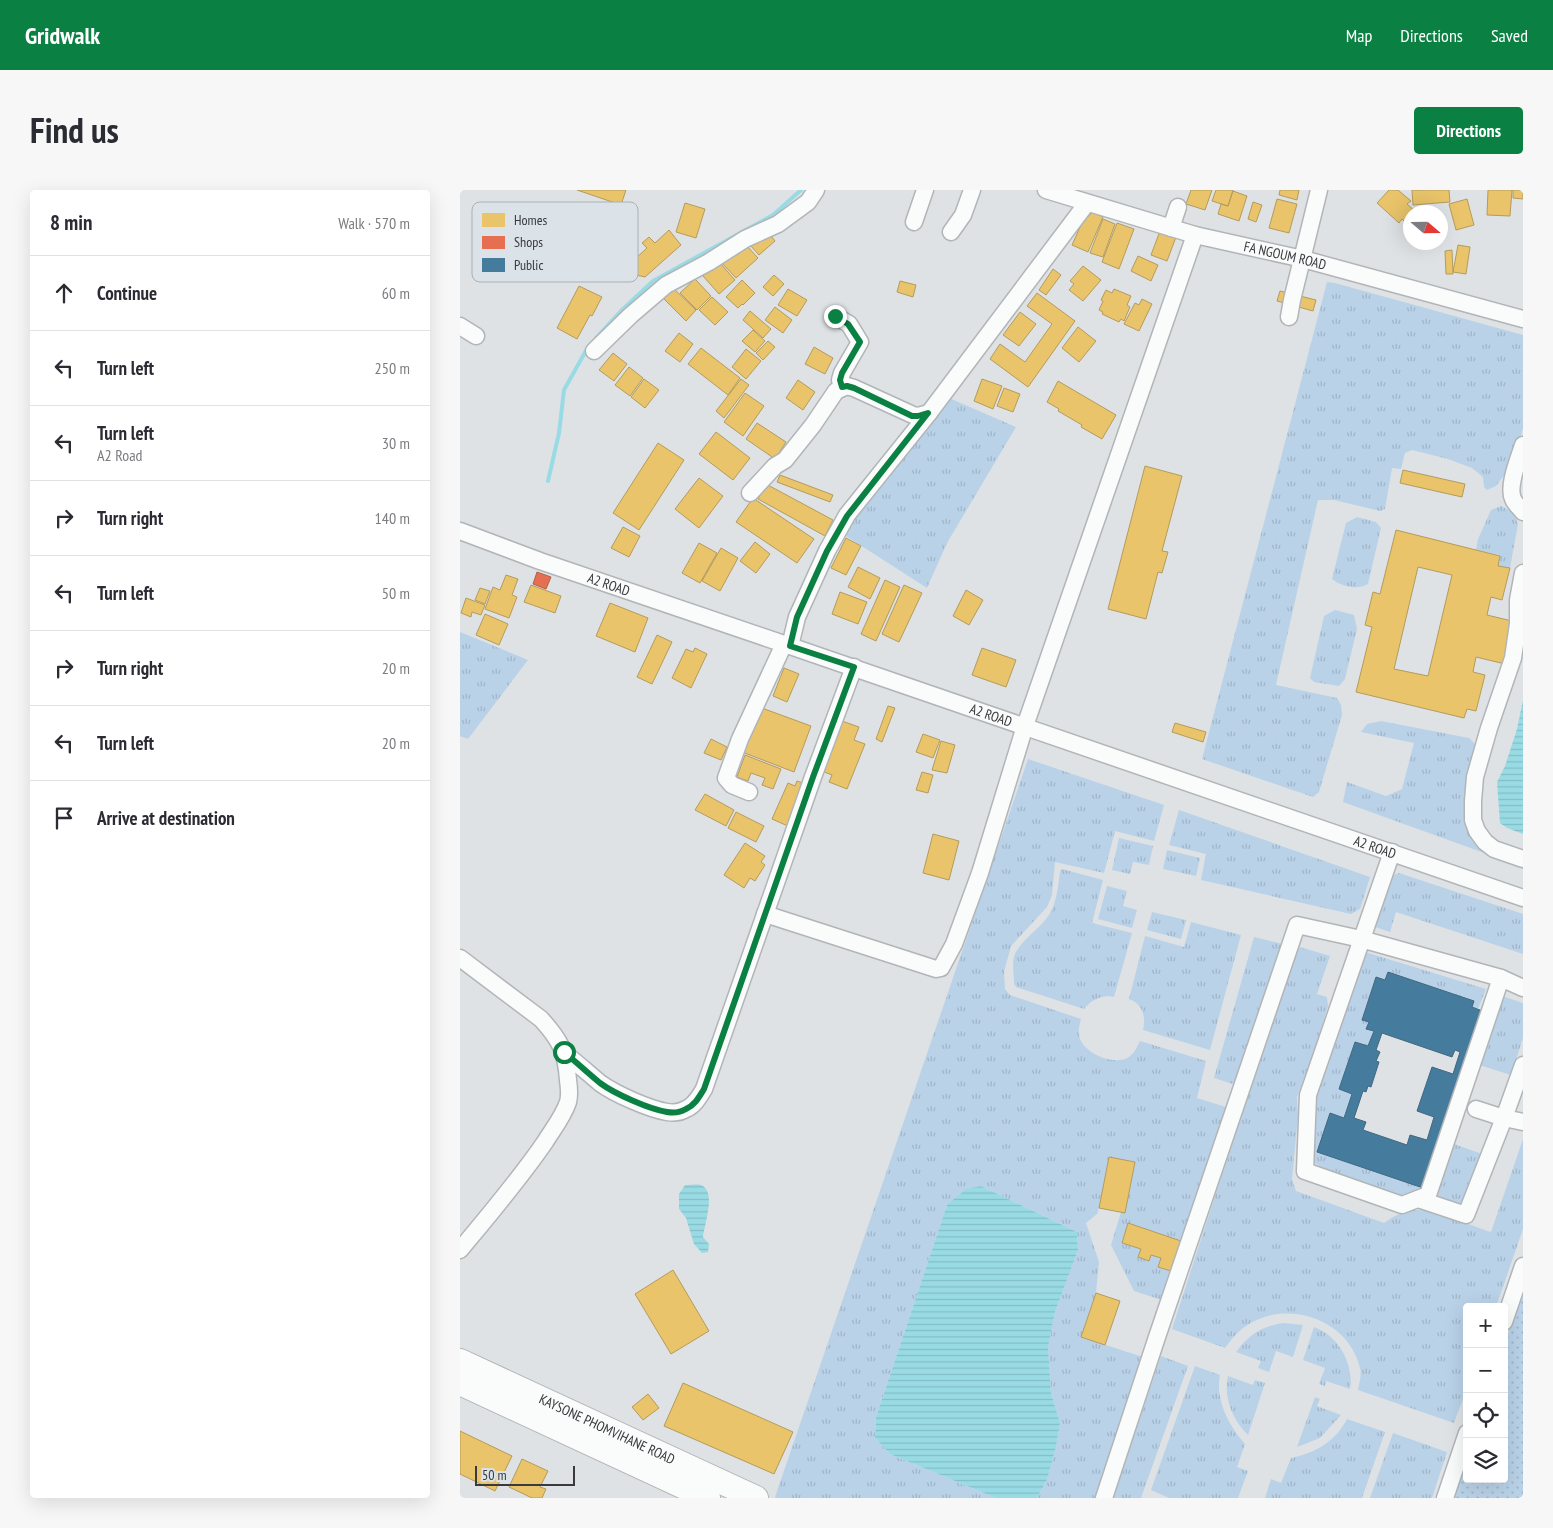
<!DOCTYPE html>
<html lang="en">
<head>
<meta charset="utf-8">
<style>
	:root { --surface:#fff; --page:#f7f7f7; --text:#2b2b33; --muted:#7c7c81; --line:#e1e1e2; --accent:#0b8043 }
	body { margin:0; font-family:"PT Sans Narrow",sans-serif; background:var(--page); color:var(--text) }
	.controls { position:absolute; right:15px; bottom:15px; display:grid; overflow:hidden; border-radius:5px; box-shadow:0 5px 20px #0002 }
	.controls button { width:45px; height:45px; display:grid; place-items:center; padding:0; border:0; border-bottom:1px solid var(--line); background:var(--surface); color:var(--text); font:25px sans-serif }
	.compass { position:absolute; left:943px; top:15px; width:45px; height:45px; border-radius:50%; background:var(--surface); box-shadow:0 5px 20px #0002; rotate:110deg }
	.scale { position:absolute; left:15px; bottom:12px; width:100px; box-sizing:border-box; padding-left:5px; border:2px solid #383a3d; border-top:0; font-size:14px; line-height:18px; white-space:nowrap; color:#383a3d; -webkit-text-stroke:4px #dbe2e8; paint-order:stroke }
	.stop { position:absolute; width:15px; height:15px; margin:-11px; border:4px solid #0b8043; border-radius:50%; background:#fff }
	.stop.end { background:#0b8043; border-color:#fff; box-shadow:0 1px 5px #0008 }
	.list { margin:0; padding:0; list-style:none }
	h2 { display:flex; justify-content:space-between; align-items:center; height:65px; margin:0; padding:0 20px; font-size:21px }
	h2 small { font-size:16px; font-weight:400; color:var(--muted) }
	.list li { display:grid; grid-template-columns:32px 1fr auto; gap:15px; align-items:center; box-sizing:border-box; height:75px; padding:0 20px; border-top:1px solid var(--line) }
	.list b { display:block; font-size:19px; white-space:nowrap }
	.list p { margin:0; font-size:16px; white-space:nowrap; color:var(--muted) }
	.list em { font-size:16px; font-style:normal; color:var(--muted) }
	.icon { flex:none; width:28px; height:28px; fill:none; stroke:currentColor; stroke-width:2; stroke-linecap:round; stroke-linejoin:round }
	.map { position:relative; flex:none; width:1063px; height:1308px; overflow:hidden; border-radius:5px }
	header { display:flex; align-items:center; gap:30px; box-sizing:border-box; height:70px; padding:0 25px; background:var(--accent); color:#fff }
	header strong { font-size:24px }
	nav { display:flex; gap:28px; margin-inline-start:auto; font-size:18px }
	.intro { display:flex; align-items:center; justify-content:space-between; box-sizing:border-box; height:120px; padding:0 30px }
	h1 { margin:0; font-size:35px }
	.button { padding:12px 22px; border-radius:5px; background:var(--accent); color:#fff; font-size:18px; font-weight:700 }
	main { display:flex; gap:30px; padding:0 30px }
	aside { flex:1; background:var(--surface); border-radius:5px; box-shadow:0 5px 20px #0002 }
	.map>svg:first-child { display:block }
	.grass { fill:url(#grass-tufts) }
	.park { fill:url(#park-dots) }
	.water { fill:url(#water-rules) }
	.homes { fill:#e9c46a; stroke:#b49b5c; fill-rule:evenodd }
	.shops { fill:#e76f51; stroke:#b25f4b }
	.public { fill:#457b9d; stroke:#416880; fill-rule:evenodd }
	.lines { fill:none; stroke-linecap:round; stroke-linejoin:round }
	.stream { stroke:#99dbe4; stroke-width:4 }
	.minor-casing { stroke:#b2b5b7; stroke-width:19 }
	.highway-casing { stroke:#b2b5b7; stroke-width:26 }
	.minor { stroke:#fafbfb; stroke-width:16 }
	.highway { stroke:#fafbfb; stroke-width:24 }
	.route { stroke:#0b8043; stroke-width:6 }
	.labels { text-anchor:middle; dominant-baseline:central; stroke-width:5; stroke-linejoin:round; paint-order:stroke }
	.street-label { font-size:14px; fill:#383a3d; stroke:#dbe2e8 }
	.key { fill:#dbe2e8; stroke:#aab0b5; stroke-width:1 }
	.key-label { font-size:14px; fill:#383a3d }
</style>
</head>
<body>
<header>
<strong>Gridwalk</strong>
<nav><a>Map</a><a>Directions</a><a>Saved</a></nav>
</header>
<div class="intro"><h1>Find us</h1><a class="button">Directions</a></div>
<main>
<aside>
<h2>8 min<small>Walk · 570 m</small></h2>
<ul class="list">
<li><svg class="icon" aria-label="ahead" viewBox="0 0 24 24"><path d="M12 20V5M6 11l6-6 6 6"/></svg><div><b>Continue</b></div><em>60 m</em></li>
<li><svg class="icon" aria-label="left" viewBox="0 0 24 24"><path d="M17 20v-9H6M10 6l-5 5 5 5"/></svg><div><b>Turn left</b></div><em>250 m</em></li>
<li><svg class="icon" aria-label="left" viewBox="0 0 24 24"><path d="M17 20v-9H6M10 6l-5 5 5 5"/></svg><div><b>Turn left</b><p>A2 Road</p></div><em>30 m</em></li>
<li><svg class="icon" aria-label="right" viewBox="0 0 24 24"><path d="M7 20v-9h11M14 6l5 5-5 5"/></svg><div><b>Turn right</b></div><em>140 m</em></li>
<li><svg class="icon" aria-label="left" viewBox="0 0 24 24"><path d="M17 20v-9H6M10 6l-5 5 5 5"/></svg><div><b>Turn left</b></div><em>50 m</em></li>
<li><svg class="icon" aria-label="right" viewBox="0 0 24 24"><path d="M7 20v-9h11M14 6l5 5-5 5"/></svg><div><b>Turn right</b></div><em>20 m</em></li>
<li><svg class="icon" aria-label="left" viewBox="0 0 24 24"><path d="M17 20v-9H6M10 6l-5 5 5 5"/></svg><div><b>Turn left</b></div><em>20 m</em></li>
<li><svg class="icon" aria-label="arrive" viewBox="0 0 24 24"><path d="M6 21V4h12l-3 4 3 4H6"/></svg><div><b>Arrive at destination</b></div></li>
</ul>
</aside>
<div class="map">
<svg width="1063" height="1308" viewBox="0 0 1063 1308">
	<defs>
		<pattern id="grass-tufts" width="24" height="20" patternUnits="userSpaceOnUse" patternTransform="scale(1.25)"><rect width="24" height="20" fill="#b9d2e8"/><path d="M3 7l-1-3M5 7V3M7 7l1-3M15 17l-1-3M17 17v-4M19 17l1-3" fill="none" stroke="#a0b5c8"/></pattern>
		<pattern id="park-dots" width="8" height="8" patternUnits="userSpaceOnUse" patternTransform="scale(1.25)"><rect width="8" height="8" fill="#b9d2e8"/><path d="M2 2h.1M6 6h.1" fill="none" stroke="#a0b5c8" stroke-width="1.8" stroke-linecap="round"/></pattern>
		<pattern id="water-rules" width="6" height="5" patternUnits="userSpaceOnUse" patternTransform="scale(1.25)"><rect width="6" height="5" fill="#99dbe4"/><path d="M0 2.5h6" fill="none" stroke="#85bdc4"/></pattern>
	</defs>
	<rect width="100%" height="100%" fill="#dee2e5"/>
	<path class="grass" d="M867 92 875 93 1063 145V238L1053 273 1036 296 1027 300 1024 297 1023 287 1012 278 988 269 952 260 945 263 941 279 932 278 925 319 920 321 874 310H858L816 495 877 508 881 515 882 525 859 602 853 607 742 569Z
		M489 208 556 237 487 353 467 398 386 346 394 329Z
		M1041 316 1053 322 1058 334 1050 378 1038 376 1040 365 1016 360 1018 349 1031 320Z
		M897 327 916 332 921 338 908 394C897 400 882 397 872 389L886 333Z
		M875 420 894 425 897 439 885 489 879 496 854 492 850 488 864 426Z
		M0 442 68 470 8 549 0 546Z
		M921 531 1009 548 1016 555 1007 638 1063 677 883 612 887 592 926 606 942 599 954 553 901 542 907 534Z
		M568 569 704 615 694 651 655 641 644 683 595 672 592 705 587 717 551 756 544 782 545 799 550 805 621 829C620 833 618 840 619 845 622 862 649 874 665 869 673 866 676 859 680 851L746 871 737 908 769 918 705 1111 674 1101 651 1055 661 1022H665L675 972 649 967 639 1018 637 1024 626 1033 639 1072 636 1103 621 1147 686 1168 639 1308H577L587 1290 596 1257 600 1233 591 1203 588 1157 595 1122 618 1060 617 1042 521 996 487 1015 416 1227 415 1248 430 1264 536 1308H316L315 1307Z
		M719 620 910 687 900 719 891 724 741 690 746 664 709 655Z
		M659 648 693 656 689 675 673 672 670 684 652 680Z
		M707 660 740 668 736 686 703 679Z
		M602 679 643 690 632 733 672 743 654 807C643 804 632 809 624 819L556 797 554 794C554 785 552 775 554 767 558 752 580 739 589 725 597 712 598 696 600 681Z
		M939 683 1063 724V764L936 722 930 742 909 735 931 686Z
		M647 696 667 701 663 716 677 720 672 738 638 729Z
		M692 722 726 730 721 749 687 740Z
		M731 732 781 745 750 860 683 840C686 827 683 814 669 809L685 746 724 757Z
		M794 747 827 755 779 896 754 888Z
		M840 757 870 766 857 804 867 807 868 816 858 849 837 907 838 926 832 989 836 1001 924 1033C933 1027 942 1021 952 1020 970 1017 1012 1036 1031 1042L1063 949V1039L1036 1117H1007V1198L994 1233 898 1200C899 1194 902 1184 900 1178 889 1129 826 1108 786 1136 777 1142 771 1150 765 1158L712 1139 821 802 837 761Z
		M905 762 1026 799 1018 819 928 782 925 790 916 787 902 829 909 832 907 839 914 841 908 856 895 852 879 899 892 904 884 928 966 999 942 1006 935 1007 872 985 852 971 850 908Z
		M1042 806 1063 813V848L1051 885 1019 875Z
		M994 954 1025 965 1005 1020 974 1009Z
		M824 1133 843 1135 833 1167 816 1161 809 1182 798 1178 801 1171 776 1162C789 1144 802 1136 824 1133Z
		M854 1137C879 1146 894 1174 890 1199L866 1191 865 1196 859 1194 865 1178 843 1170Z
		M701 1166 728 1176 681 1308H653Z
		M735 1176 760 1185C755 1210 769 1236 785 1254L777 1277 788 1281 778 1308H709L691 1300Z
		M768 1186 793 1195 795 1190 805 1193 788 1245C773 1230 763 1208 768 1186Z
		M855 1207 860 1209 857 1216 881 1225 860 1248 837 1257Z
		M887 1229 925 1242 902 1308H805L811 1289 821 1293 831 1268C855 1263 876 1251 887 1229Z
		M933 1243 987 1262 972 1308H910Z"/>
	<path class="park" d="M1063 1099V1308H994L1007 1269V1289H1044V1156Z"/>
	<path class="water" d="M1063 510V644L1047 638 1040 633 1037 592 1045 576 1057 539Z
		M225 995C229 995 237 994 241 995 257 1001 244 1035 243 1047L249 1054 248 1062 242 1063 234 1054 226 1028 219 1019V1004Z
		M521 996 617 1042 618 1060 595 1122 588 1157 591 1203 600 1233 596 1257 587 1290 577 1308H536L430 1264 415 1248 416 1227 487 1015 506 999Z"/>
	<path class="homes" d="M117 0H166L161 15Z
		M731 0H752L745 20 726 14Z
		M756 0H773L768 16 752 11Z
		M820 0H839L837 10 819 5Z
		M929 0H938L951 11 947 14 956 22H951V28L946 33 942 29 939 33 917 13Z
		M952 0H989L990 12 953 15Z
		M1028 0H1052L1050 26 1027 25Z
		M1053 0H1063V9L1053 8Z
		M773 1 787 6 779 31 758 24 761 14 768 16Z
		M817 9 837 14 829 43 809 38Z
		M1007 9 1014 35 996 40 989 14Z
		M793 12 802 15 796 32 788 29Z
		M225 13 245 19 236 48 216 42Z
		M632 22 643 27 628 62 612 55 621 35Z
		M643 29 655 34 643 67 630 63Z
		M657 33 674 39 659 79 642 72Z
		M209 40 221 55 185 87 153 80 156 67 178 72 175 69 187 58 182 53 189 47 195 53Z
		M700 41 716 47 707 71 691 65Z
		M308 42 315 51 299 65 290 55Z
		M998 55 1010 57 1006 84 993 82Z
		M287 56 298 68 276 88 261 72 280 63Z
		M992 60 993 84H986L985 61Z
		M678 66 698 75 691 91 671 81Z
		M259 72 275 90 259 104 243 86Z
		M623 76 641 90 623 111 609 100 614 94 610 91Z
		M593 79 601 85 586 105 579 100Z
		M314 85 324 94 313 106 303 97Z
		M235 89 251 106 237 120 220 103Z
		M282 90 295 103 283 115 282 114 278 118 266 107Z
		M440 91 456 95 453 107 437 102Z
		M119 96 142 107 132 126 130 125 117 149 97 138Z
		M211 96 236 120 226 131 201 106Z
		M328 99 347 110 337 126 318 115Z
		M654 99 671 106 667 115 670 117 664 131 661 129 659 132 642 124 643 122 639 120 643 111 641 110 646 100 652 103Z
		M820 101 856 110 853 121 817 111Z
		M577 103 615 131 568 197 530 169 540 154 565 172 592 134 567 116Z
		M252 107 268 122 255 135 239 120Z
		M682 109 692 114 679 141 664 134 675 113 679 115Z
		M315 117 332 130 323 143 305 130Z
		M290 121 311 139 303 148 283 130Z
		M560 122 576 134 559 156 543 145Z
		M618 137 636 151 619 172 602 158Z
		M293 140 305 151 295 162 282 151Z
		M219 143 233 154 220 172 205 161Z
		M308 151 315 157 303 170 296 163Z
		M354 157 373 168 365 184 345 174Z
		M241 158 280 188 268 205 228 174Z
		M286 159 301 171 286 189 272 177Z
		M153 163 167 174 154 191 139 180Z
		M169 177 183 188 170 206 155 195Z
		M184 189 199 200 185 218 171 207Z
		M281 189 289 195 264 228 256 221Z
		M522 189 542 196 533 219 514 211Z
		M338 190 355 202 343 220 326 208Z
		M598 191 656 225 642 249 621 237 622 235 598 221 599 219 587 212Z
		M544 198 560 204 553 222 537 216Z
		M285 203 304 216 283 246 264 232Z
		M297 233 326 252 315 269 286 249Z
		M256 242 290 268 273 290 239 264Z
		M198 253 224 270 179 340 153 323Z
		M685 276 722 286 702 361 708 362 702 383 698 382 686 429 648 419Z
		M943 280 1005 294 1002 307 940 293Z
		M320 285 373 305 370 312 317 292Z
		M239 288 263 306 239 338 215 319Z
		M306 294 373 330 365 346 298 309Z
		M293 308 354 349 337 373 276 332Z
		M163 337 180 346 169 367 151 358Z
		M936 340 1040 366 1038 376 1050 378 1042 410 1031 407 1027 425 1056 432 1045 474 1016 467 1013 482 1025 485 1016 521 1007 519 1004 528 896 502 912 437 905 435 913 402 920 404ZM958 377 992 385 968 486 934 479Z
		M386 348 401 356 386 385 371 378Z
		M295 352 310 364 296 383 280 371Z
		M239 353 257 363 240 393 222 383Z
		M261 358 278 368 260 401 242 391Z
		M398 377 420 388 410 409 388 397Z
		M46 385 58 389 52 405 57 407 49 428 25 419 33 397 40 400Z
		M425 390 440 397 416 451 401 444Z
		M71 395 101 406 95 423 64 412Z
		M444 395 462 403 439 452 422 444Z
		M20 398 30 401 25 414 15 410Z
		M506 400 523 410 509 435 493 426Z
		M380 402 407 412 398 434 372 424Z
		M6 408 25 415 21 425 12 422 11 427 1 423Z
		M150 413 188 428 175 462 136 446Z
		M25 424 48 434 39 455 16 445Z
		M197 445 212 452 192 494 177 487Z
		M235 458 247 464 231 498 212 488 226 459 233 462Z
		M522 458 556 470 546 497 512 485Z
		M324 478 339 484 327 512 313 506Z
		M428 516 435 518 422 552 416 549Z
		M299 517 351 536 334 582 282 562Z
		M382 531 399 537 394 550 405 554 387 599 369 592 372 585 362 581Z
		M715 533 746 542 743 552 712 542Z
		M463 544 480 550 473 568 456 562Z
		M251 549 267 557 261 570 244 563Z
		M481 551 495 555 487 583 472 580Z
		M285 565 321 579 313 599 302 595 305 588 291 583 288 591 277 587Z
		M462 582 473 585 468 603 456 600Z
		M337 591 348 595 330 637 312 629 328 593 335 596Z
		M245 604 274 620 266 636 235 620Z
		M276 622 304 636 296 652 268 638Z
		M473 644 499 651 489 690 463 683Z
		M285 653 305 666 301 672 305 675 295 691 290 688 284 698 264 685Z
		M649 967 675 972 665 1023 639 1018Z
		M668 1033 721 1051 711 1081 698 1077 701 1068 691 1065 689 1071 678 1067 681 1059 662 1053Z
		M213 1080 249 1141 211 1164 175 1104Z
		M636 1103 660 1111 645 1155 621 1147Z
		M223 1193 333 1242 314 1284 204 1236Z
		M188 1204 199 1218 183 1230 172 1217Z
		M0 1241 52 1266 35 1301 0 1284Z
		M62 1269 88 1281 80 1297 86 1299 82 1308H72L49 1297Z"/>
	<path class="shops" d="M77 382 91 387 86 399 73 394Z"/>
	<path class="public" d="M928 782 1014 811 1012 817 1025 822 966 999 857 962 870 923 884 928 892 904 879 899 895 852 908 856 914 841 906 839 909 832 902 830 916 787 925 790ZM922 843 992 867 995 860 1000 862 993 884 972 877 957 921 974 927 967 950 950 945 947 955 903 940 906 932 894 928 903 901 906 902 908 896 911 897 919 872 916 871 920 862 916 860Z"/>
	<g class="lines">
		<path class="stream" d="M136 148 161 121 193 91 313 25 341 0
			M88 291 99 243 104 200 128 157"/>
		<defs>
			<g id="minor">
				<path id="s1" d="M586 0 735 45 843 69 1063 129"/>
				<path d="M454 32 465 0"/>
				<path d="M711 38 718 17"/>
				<path d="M491 42 503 25 512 0"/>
				<path d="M375 126 389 134 400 152 382 183 380 190 382 197"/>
				<path d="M829 127 832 110 859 0"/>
				<path d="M0 136 16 146"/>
				<path d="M134 161 171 125 206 95 249 72 285 49 318 34 348 12 356 0"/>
				<path d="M1063 255C1059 268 1047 296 1053 309 1055 314 1060 318 1063 322"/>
				<path d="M290 303 315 276 325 270 353 235 376 201 387 196 394 198 453 225 458 226 469 223"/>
				<path id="s2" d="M0 341 80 371 330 456 1063 708"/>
				<path d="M1063 383 1058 410V434L1053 468 1029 538 1015 587 1013 611V630L1017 641 1025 652 1034 659 1063 669"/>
				<path d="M330 456 337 427 367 361 387 325 469 223 627 13"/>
				<path d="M289 602 272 595 266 588 280 549 324 454"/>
				<path d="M932 662 848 905 845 981 942 1015 968 1005 1041 788"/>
				<path d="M305 724 476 779 481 778 494 754 520 683 565 536 735 45"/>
				<path d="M0 768 81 829C100 850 106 861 108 890 109 897 110 905 108 912 103 927 93 939 85 952 59 990 29 1025 0 1060"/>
				<path d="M104 863C116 872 128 883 140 893 155 904 189 919 207 922 213 923 221 922 226 919 235 915 239 907 244 899L353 587 394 477"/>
				<path d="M1016 919 1044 928 1063 932"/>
				<path d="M958 1009 1006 1025 1044 928 1063 875"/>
				<path d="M1044 1132 1063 1076"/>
				<path d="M644 1308 697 1147 837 735 901 749 1041 788 1063 798"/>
				<path d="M985 1308 1007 1243"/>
			</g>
			<g id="highway">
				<path id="s3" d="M0 1171 296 1308"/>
				<path d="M0 1193 248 1308"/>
			</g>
		</defs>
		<use href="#minor" class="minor-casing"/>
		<use href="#highway" class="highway-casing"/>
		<use href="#minor" class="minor"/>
		<use href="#highway" class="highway"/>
	</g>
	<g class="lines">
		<path class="route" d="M104 862C116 872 128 883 140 893 155 904 189 919 207 922 213 923 221 922 226 919 235 915 239 907 244 899L353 587 394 477 330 456 337 427 367 361 387 326 468 223 458 226H452L394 198 387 196 382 197 380 190 382 183 400 152 388 134 375 126"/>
	</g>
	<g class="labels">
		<g class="street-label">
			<text stroke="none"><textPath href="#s1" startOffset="248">FA NGOUM ROAD</textPath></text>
			<text stroke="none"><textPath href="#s2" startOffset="158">A2 ROAD</textPath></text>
			<text stroke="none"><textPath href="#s2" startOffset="562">A2 ROAD</textPath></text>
			<text stroke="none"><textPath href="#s2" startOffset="968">A2 ROAD</textPath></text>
			<text stroke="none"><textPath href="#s3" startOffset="162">KAYSONE PHOMVIHANE ROAD</textPath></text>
		</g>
	</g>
	<rect x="12" y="12" width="166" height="80" rx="8" class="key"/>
	<rect x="22" y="23" width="23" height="14" fill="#e9c46a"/>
	<rect x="22" y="46" width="23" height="13" fill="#e76f51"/>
	<rect x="22" y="68" width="23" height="14" fill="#457b9d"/>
	<g class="key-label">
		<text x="54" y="35">Homes</text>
		<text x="54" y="57">Shops</text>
		<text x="54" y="80">Public</text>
	</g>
</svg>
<div class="controls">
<button>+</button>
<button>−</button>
<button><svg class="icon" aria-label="locate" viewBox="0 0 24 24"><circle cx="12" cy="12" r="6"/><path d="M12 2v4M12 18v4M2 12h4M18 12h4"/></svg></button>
<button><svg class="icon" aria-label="layers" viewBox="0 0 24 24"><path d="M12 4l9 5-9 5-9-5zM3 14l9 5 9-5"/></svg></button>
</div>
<svg class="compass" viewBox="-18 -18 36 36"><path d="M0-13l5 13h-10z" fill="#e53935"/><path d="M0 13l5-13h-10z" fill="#7c7c81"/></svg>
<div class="scale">50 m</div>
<div class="stop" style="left:104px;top:862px"></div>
<div class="stop end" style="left:375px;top:126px"></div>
</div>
</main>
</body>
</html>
